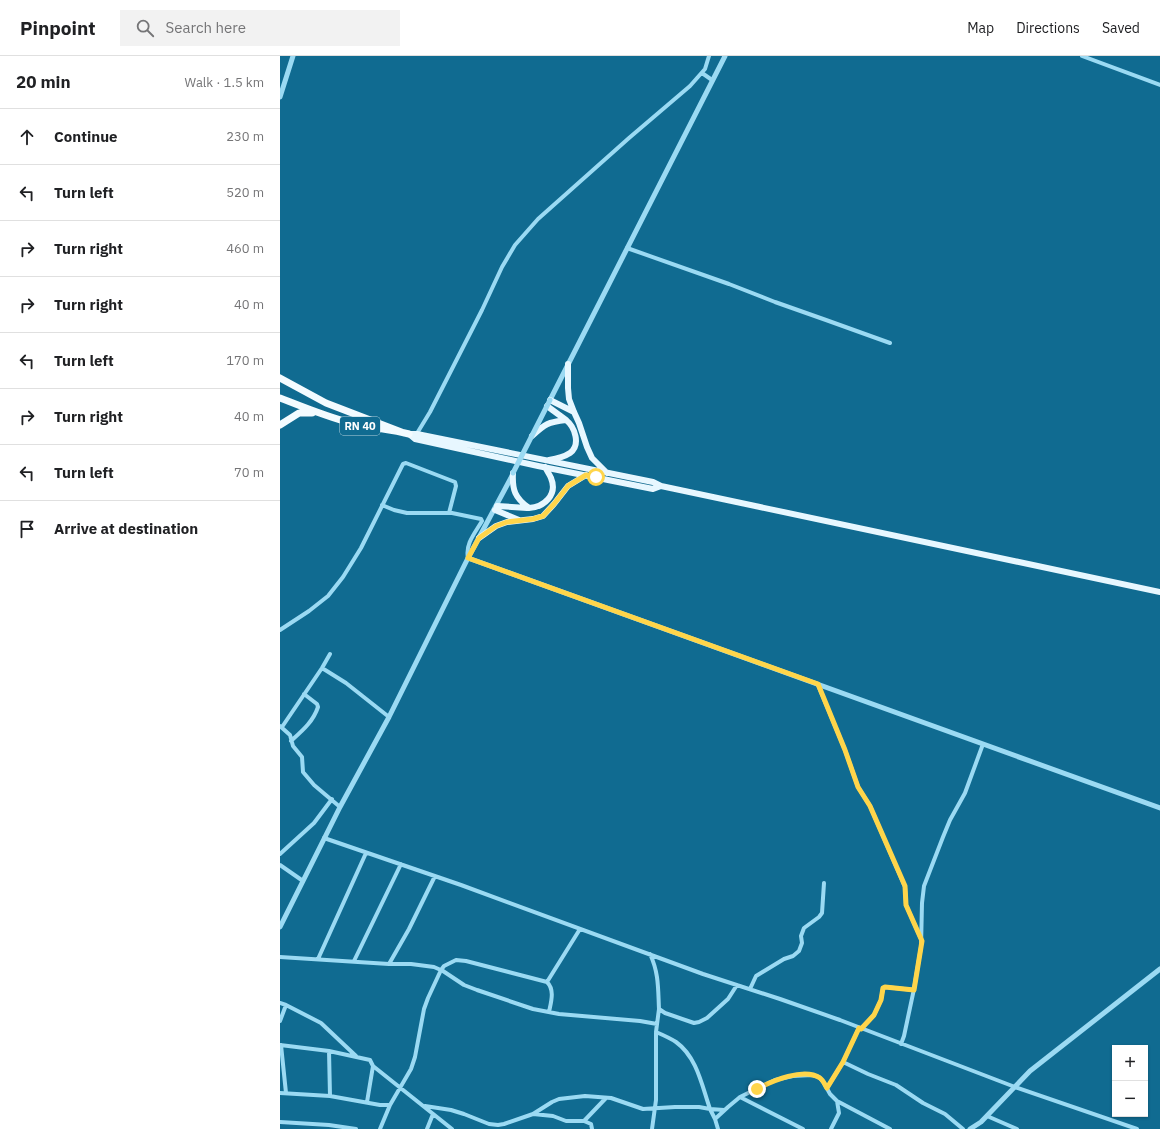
<!DOCTYPE html>
<html lang="en">
<head>
<meta charset="utf-8">
<style>
	:root { --surface:#fff; --page:#f2f2f2; --text:#202124; --muted:#757577; --line:#e0e0e0 }
	body { margin:0; font-family:"IBM Plex Sans",sans-serif; background:var(--page); color:var(--text) }
	.controls { position:absolute; right:12px; bottom:12px; display:grid; overflow:hidden; border-radius:0px; box-shadow:0 1px 3px #0004 }
	.controls button { width:36px; height:36px; display:grid; place-items:center; padding:0; border:0; border-bottom:1px solid var(--line); background:var(--surface); color:var(--text); font:20px sans-serif }
	.stop { position:absolute; width:12px; height:12px; margin:-9px; border:3px solid #ffd54a; border-radius:50%; background:#fff }
	.stop.end { background:#ffd54a; border-color:#fff; box-shadow:0 1px 4px #0008 }
	.list { margin:0; padding:0; list-style:none }
	h2 { display:flex; justify-content:space-between; align-items:center; height:52px; margin:0; padding:0 16px; font-size:17px }
	h2 small { font-size:13px; font-weight:400; color:var(--muted) }
	.list li { display:grid; grid-template-columns:26px 1fr auto; gap:12px; align-items:center; box-sizing:border-box; height:56px; padding:0 16px; border-top:1px solid var(--line) }
	.list b { display:block; font-size:15px; white-space:nowrap }
	.list em { font-size:13px; font-style:normal; color:var(--muted) }
	.icon { flex:none; width:22px; height:22px; fill:none; stroke:currentColor; stroke-width:2; stroke-linecap:round; stroke-linejoin:round }
	.map { position:relative; flex:none; width:880px; height:1073px; overflow:hidden }
	header { display:flex; align-items:center; gap:24px; box-sizing:border-box; height:56px; padding:0 20px; background:var(--surface); border-bottom:1px solid var(--line) }
	header strong { font-size:19px }
	nav { display:flex; gap:22px; margin-inline-start:auto; font-size:14px }
	.search { width:280px; height:36px; background:var(--page); display:flex; align-items:center; gap:10px; box-sizing:border-box; padding:0 14px; border-radius:0px; color:var(--muted); font-size:15px }
	main { display:flex }
	aside { flex:1; background:var(--surface) }
	.map>svg:first-child { display:block }
	.lines { fill:none; stroke-linecap:round; stroke-linejoin:round }
	.minor { stroke:#9bdaf3; stroke-width:4 }
	.tertiary { stroke:#9bdaf3; stroke-width:5 }
	.primary { stroke:#e7f7ff; stroke-width:6 }
	.trunk { stroke:#f3fbff; stroke-width:7 }
	.tertiary-bridge { stroke:#9bdaf3; stroke-width:5 }
	.route { stroke:#ffd54a; stroke-width:5 }
	.labels { text-anchor:middle; dominant-baseline:central; stroke-width:4; stroke-linejoin:round; paint-order:stroke }
	.shield { fill:#106b91; stroke:#b7d3de; stroke-width:1 }
	.shield-label { font-size:11px; font-weight:bold; fill:#fff }
</style>
</head>
<body>
<header>
<strong>Pinpoint</strong>
<div class="search"><svg class="icon" aria-label="search" viewBox="0 0 24 24"><circle cx="10" cy="10" r="6"/><path d="M15 15l6 6"/></svg>Search here</div>
<nav><a>Map</a><a>Directions</a><a>Saved</a></nav>
</header>
<main>
<aside>
<h2>20 min<small>Walk · 1.5 km</small></h2>
<ul class="list">
<li><svg class="icon" aria-label="ahead" viewBox="0 0 24 24"><path d="M12 20V5M6 11l6-6 6 6"/></svg><div><b>Continue</b></div><em>230 m</em></li>
<li><svg class="icon" aria-label="left" viewBox="0 0 24 24"><path d="M17 20v-9H6M10 6l-5 5 5 5"/></svg><div><b>Turn left</b></div><em>520 m</em></li>
<li><svg class="icon" aria-label="right" viewBox="0 0 24 24"><path d="M7 20v-9h11M14 6l5 5-5 5"/></svg><div><b>Turn right</b></div><em>460 m</em></li>
<li><svg class="icon" aria-label="right" viewBox="0 0 24 24"><path d="M7 20v-9h11M14 6l5 5-5 5"/></svg><div><b>Turn right</b></div><em>40 m</em></li>
<li><svg class="icon" aria-label="left" viewBox="0 0 24 24"><path d="M17 20v-9H6M10 6l-5 5 5 5"/></svg><div><b>Turn left</b></div><em>170 m</em></li>
<li><svg class="icon" aria-label="right" viewBox="0 0 24 24"><path d="M7 20v-9h11M14 6l5 5-5 5"/></svg><div><b>Turn right</b></div><em>40 m</em></li>
<li><svg class="icon" aria-label="left" viewBox="0 0 24 24"><path d="M17 20v-9H6M10 6l-5 5 5 5"/></svg><div><b>Turn left</b></div><em>70 m</em></li>
<li><svg class="icon" aria-label="arrive" viewBox="0 0 24 24"><path d="M6 21V4h12l-3 4 3 4H6"/></svg><div><b>Arrive at destination</b></div></li>
</ul>
</aside>
<div class="map">
<svg width="880" height="1073" viewBox="0 0 880 1073">
	<rect width="100%" height="100%" fill="#106b91"/>
	<g class="lines">
		<path class="minor" d="M802 0 880 29
			M422 17 432 24
			M347 192 449 228 495 246 546 264 610 287
			M136 379 150 356 202 254 222 211 235 189 258 163 349 82 410 30 425 13 429 0
			M102 449 114 454 127 457H172L201 463 202 465C195 477 185 488 188 502
			M0 574 29 555 48 540 63 521 81 492 123 408 126 407 175 426 176 430 169 457
			M42 612 66 627 109 661
			M538 629 565 694 578 731 590 750 625 831 626 849 641 883
			M0 670 10 679 13 690 22 701 23 716 34 729 60 751
			M2 671 42 612 50 598
			M11 685C22 675 33 666 38 651L37 648 24 638
			M44 782 181 829 423 918 500 943 560 964 735 1031 857 1073
			M0 798 34 767 52 743
			M0 809 23 825
			M370 898C379 917 378 933 379 953L385 957 414 967 419 966 427 962 448 943 457 929
			M0 901 109 908H131L154 911 163 915 184 929 197 934 253 953 279 958 360 965 377 968
			M38 903 86 797
			M74 905 121 808
			M109 908 129 873 155 820
			M267 926 300 873
			M470 933 476 920 504 903 513 900 519 895 522 887 521 880 524 872 539 861 542 857 544 827
			M0 947 6 949 41 967 76 1000
			M0 965 6 949
			M581 973 594 959 601 944 603 932 605 931 634 934
			M376 976C383 979 390 982 396 986 417 1001 422 1030 430 1053L444 1054
			M621 988 624 980 634 933 641 891 642 847 644 830 663 781 670 764 685 737 703 688
			M0 989 49 995 90 1004 93 1010 172 1073
			M1 989 6 1037
			M49 995 50 1040
			M563 1006 588 1018 616 1029 643 1047 665 1058 683 1073
			M547 1032 563 1006 579 972
			M0 1037 50 1040 100 1049H110
			M460 1041 523 1073
			M87 1046 93 1010
			M145 1050 171 1054 184 1058 209 1068 218 1069 224 1068 253 1058 272 1046 279 1043 305 1040 331 1042 363 1053 395 1051H419L430 1053 435 1063 438 1073
			M253 1058 273 1060 286 1065H304L311 1068 312 1073
			M707 1060 737 1073
			M435 1063 448 1051 460 1041 495 1024 513 1020 532 1019 539 1021 544 1027 550 1038 557 1045 610 1073
			M304 1065 326 1042
			M0 1066 49 1069 76 1073
			M100 1073 110 1049 131 1013 135 1001 144 953 148 942 161 914 164 910 176 904 186 905 267 926C275 934 271 946 269 956
			M147 1073 153 1058
			M372 1073 376 1044V976L379 953
			M551 1073 559 1057 557 1045"/>
		<path class="tertiary" d="M0 41 13 0
			M270 344 445 0
			M188 502 880 752
			M0 871 60 751 109 661 188 502 233 418
			M690 1073 701 1066 750 1015 880 913"/>
		<path class="primary" d="M288 308V332L289 343 294 356 299 367 307 391 312 402 327 417
			M270 344 294 356
			M267 350 286 364
			M129 378H137L373 426 381 430 880 536
			M129 378 135 383 258 410 373 433 381 430
			M252 380C265 368 268 366 286 364 295 371 301 389 290 397 284 401 275 403 269 404
			M233 417C232 434 235 442 249 452 264 451 278 439 271 422 270 419 267 415 265 411
			M217 450 247 452
			M215 454 239 464
			M199 482 216 470 227 466 253 463 263 460 274 448 288 430 306 419"/>
		<path class="trunk" d="M0 322 46 347 124 377
			M0 342C23 351 47 361 71 367 90 372 110 373 129 378
			M0 369 19 357H32"/>
		<path class="tertiary-bridge" d="M233 417 270 344"/>
	</g>
	<g class="lines">
		<path class="route" d="M316 421 306 419 288 430 274 448 263 460 253 463 227 466 216 470 199 482 188 502 538 628 565 694 578 731 590 750 625 830 626 849 642 885 634 934 605 931 603 932 601 944 594 959 581 973 579 972 563 1006 547 1032C545 1029 543 1024 540 1022 524 1011 492 1025 477 1033"/>
	</g>
	<g class="labels">
		<rect class="shield" x="60" y="361" width="40" height="18" rx="3"/>
		<g class="shield-label">
			<text x="80" y="370">RN 40</text>
		</g>
	</g>
</svg>
<div class="controls">
<button>+</button>
<button>−</button>
</div>
<div class="stop" style="left:316px;top:421px"></div>
<div class="stop end" style="left:477px;top:1033px"></div>
</div>
</main>
</body>
</html>
